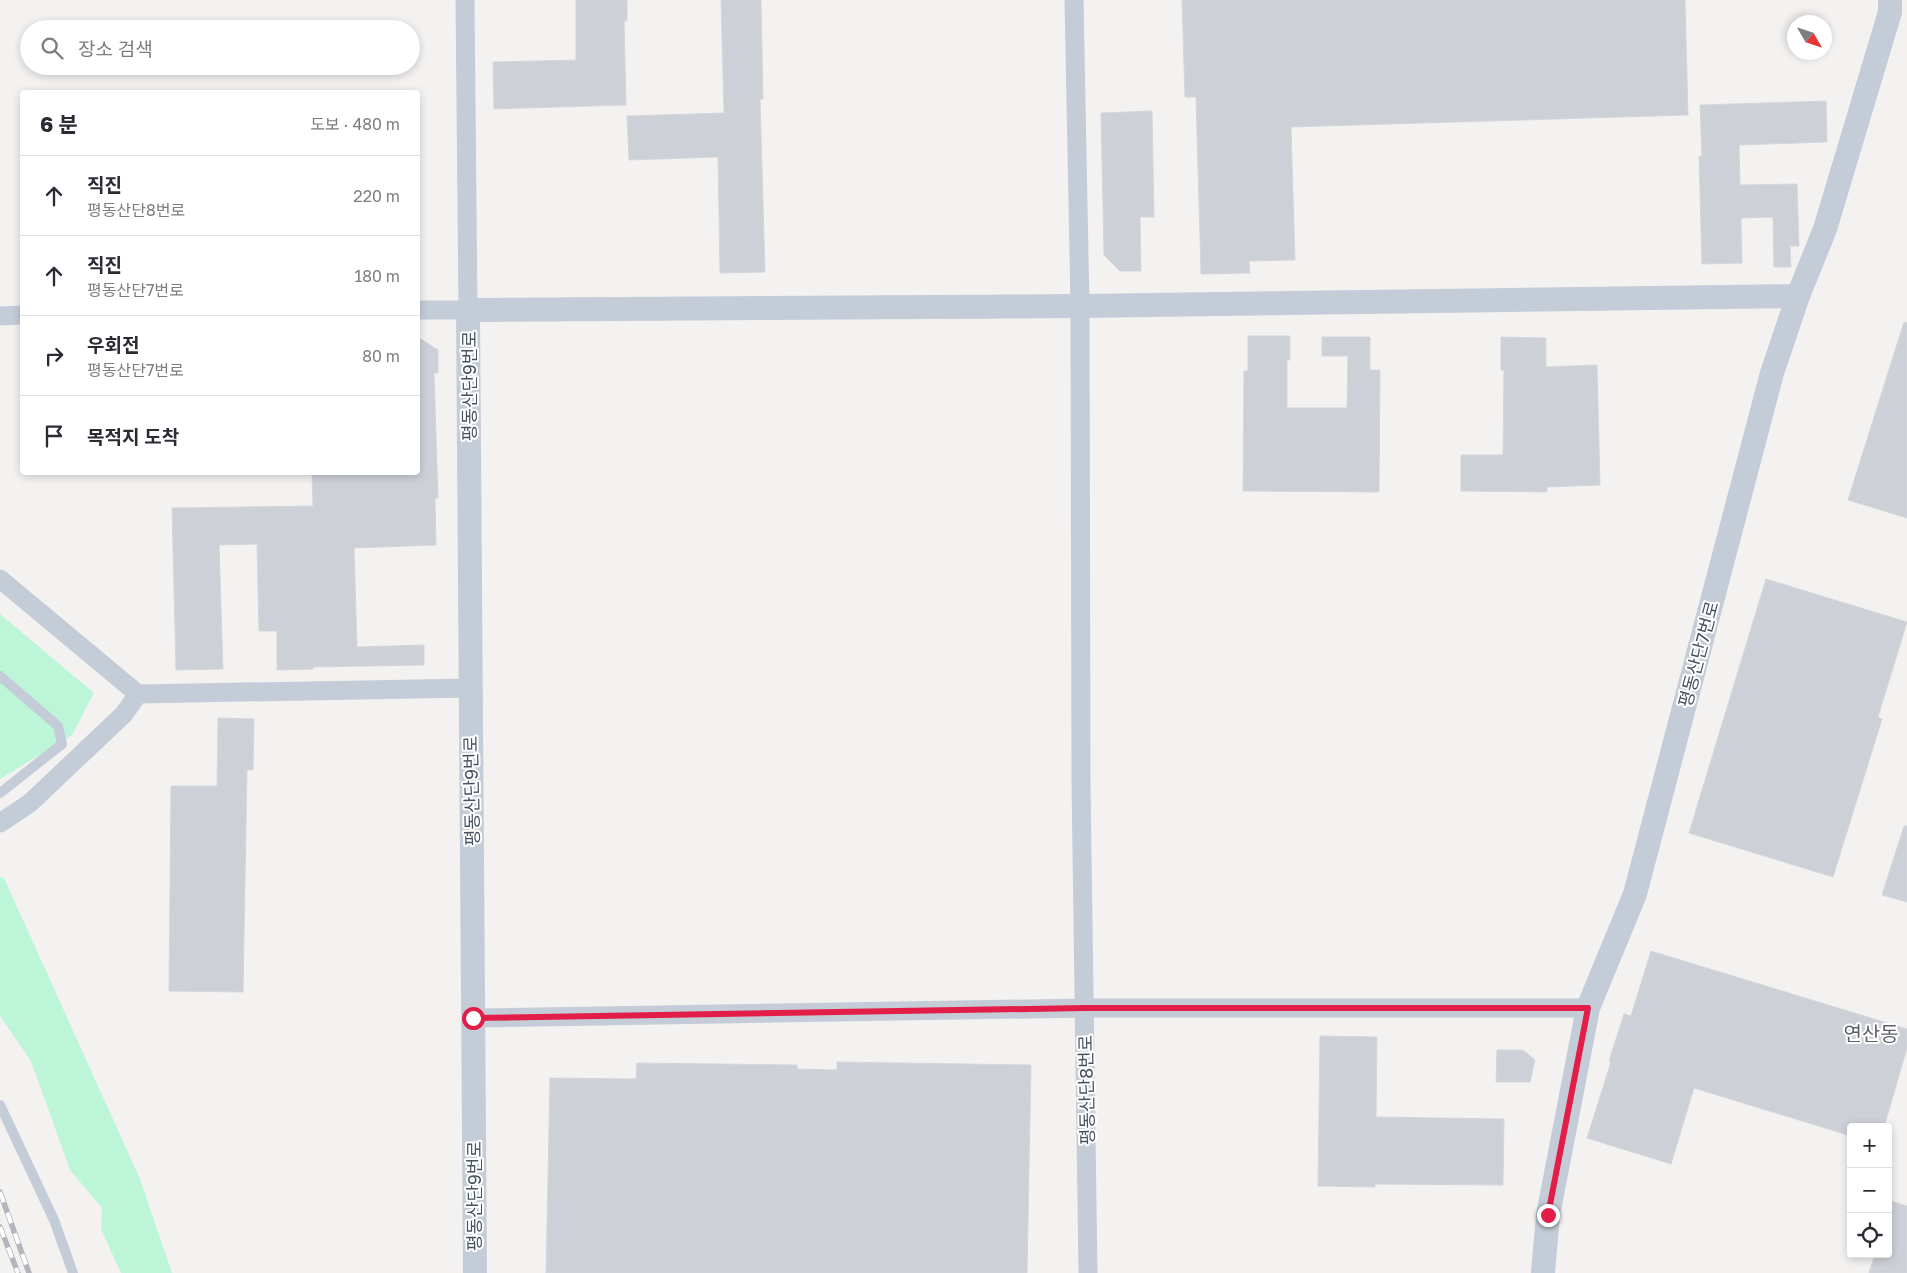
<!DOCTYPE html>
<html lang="ko">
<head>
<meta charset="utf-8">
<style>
	:root { --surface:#fff; --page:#f7f7f7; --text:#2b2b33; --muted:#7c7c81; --line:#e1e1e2 }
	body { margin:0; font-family:"Golos Text","Noto Sans KR",sans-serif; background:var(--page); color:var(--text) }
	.controls { position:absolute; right:15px; bottom:15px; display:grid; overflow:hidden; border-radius:5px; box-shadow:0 2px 8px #0003 }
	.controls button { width:45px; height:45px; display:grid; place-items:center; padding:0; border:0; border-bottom:1px solid var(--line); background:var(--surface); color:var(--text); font:25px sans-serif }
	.compass { position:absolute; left:1787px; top:15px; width:45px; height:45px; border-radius:50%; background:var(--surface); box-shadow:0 2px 8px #0003; rotate:129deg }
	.stop { position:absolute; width:15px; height:15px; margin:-11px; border:4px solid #e11d48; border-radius:50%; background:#fff }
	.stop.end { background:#e11d48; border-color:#fff; box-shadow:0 1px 5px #0008 }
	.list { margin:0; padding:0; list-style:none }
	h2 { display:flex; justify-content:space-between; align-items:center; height:65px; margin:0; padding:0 20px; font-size:21px }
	h2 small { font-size:16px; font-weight:400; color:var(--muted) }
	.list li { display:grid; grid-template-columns:32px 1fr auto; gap:15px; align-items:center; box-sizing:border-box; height:80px; padding:0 20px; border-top:1px solid var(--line) }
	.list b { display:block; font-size:19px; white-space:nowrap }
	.list p { margin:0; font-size:16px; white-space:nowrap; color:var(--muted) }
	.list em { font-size:16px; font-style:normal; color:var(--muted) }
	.icon { flex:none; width:28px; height:28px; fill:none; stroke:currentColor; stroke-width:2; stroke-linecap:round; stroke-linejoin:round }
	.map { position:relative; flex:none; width:1907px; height:1273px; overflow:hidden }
	.search { position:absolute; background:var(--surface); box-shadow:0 2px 8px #0003; left:20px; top:20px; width:400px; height:55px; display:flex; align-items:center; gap:12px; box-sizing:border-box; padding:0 18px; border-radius:28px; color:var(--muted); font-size:19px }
	.panel { position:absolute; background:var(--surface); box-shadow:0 2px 8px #0003; left:20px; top:90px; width:400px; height:385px; border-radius:5px }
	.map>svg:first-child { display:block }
	.green { fill:#bdf5d9 }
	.building { fill:#cdd0d7; stroke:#d5d6dd }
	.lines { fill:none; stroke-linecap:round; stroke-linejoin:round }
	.service { stroke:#c4ccd7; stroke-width:10 }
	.minor { stroke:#c4ccd7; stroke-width:19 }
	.tertiary { stroke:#c4ccd7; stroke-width:24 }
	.rail-casing { stroke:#b3b5bc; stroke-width:5.5 }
	.rail { stroke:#fff; stroke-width:4; stroke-dasharray:11; stroke-linecap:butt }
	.route { stroke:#e11d48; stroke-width:6 }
	.labels { text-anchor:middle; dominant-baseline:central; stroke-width:4; stroke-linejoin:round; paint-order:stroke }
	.street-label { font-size:18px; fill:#475261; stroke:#fff }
	.quarter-label { font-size:20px; fill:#5d6067; stroke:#fff }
</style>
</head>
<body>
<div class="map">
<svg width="1907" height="1273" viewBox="0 0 1907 1273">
	<rect width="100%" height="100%" fill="#f4f2f1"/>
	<path class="green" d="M0 614 94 693 72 735 0 779Z
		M0 877 4 878 140 1179 172 1273H121L101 1229 102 1208 70 1170 31 1061 0 1016Z"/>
	<path class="building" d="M576 0H627V21H624L626 105 494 109 493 62 576 60Z
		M721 0H761L763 99H760L765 272 720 273 718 157 629 160 627 116 724 113Z
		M1182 0H1685L1688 115 1291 127 1295 260 1249 261 1250 273 1201 274 1196 97H1185Z
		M1826 101 1827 142 1739 145 1740 185 1797 184 1799 246H1790L1791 267H1774L1773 217 1741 218 1742 263 1702 264 1699 156H1702L1700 105Z
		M1152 111 1154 217H1140L1141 271H1120L1104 255 1101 113Z
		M1904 322 1907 323V518L1848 500Z
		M1248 336H1290V360H1287V408H1347L1348 356H1322V337H1370V370H1380L1379 492 1243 491 1244 371H1248Z
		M418 337 438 350V373H434L438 498H435L436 545 354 548 357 647 424 645V665L313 667V669L277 670V631H259L257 544 219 545 223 669 176 670 172 508 313 506 312 472H418Z
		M1501 337 1546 338V367L1597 365 1600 485 1547 487V492L1461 491V455H1503L1504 370H1501Z
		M1766 579 1907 622 1878 717 1882 719 1833 877 1689 833Z
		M218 718 254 719 253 770H247L243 992 169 991 171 786H217Z
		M1904 826H1907V902L1882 895Z
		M1651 951 1907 1029V1048L1884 1127H1851V1136L1694 1088 1671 1164 1587 1138 1611 1062 1609 1061 1624 1014 1631 1016Z
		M1320 1036 1377 1037 1376 1117 1504 1119 1503 1185 1375 1184V1187L1318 1186Z
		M1497 1050H1523L1535 1060 1530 1082H1496Z
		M837 1062 1031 1065 1027 1273H546L550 1078 636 1079 637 1063 797 1065V1069L837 1070Z
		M1891 1201 1907 1206V1273H1869L1875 1254H1888V1211Z"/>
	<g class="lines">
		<path class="service" d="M0 676 58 726 62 744 0 793
			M0 1105 54 1220 73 1273"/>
		<path class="minor" d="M1074 0 1080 306 1081 782 1088 1273
			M418 310H468L465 0
			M0 316 22 315
			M0 579 138 694 124 714 30 803 0 823
			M138 694 470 688
			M473 1018 1085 1008H1588"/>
		<path class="tertiary" d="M475 1273 468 310 1080 306 1798 296
			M1543 1273 1548 1215 1588 1008 1635 894 1772 373 1798 296 1825 229 1890 12V0"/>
		<defs>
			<path id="rail" d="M0 1192 29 1273
				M0 1227 18 1273"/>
		</defs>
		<use href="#rail" class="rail-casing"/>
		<use href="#rail" class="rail"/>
	</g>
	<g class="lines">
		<path class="route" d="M473 1018 1085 1008H1588L1548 1215"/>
	</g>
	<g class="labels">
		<g class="street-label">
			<text transform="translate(469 386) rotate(-90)">평동산단9번로</text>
			<text transform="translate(1698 654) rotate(-75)">평동산단7번로</text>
			<text transform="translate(471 791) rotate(-91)">평동산단9번로</text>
			<text transform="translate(1086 1090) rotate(-91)">평동산단8번로</text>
			<text transform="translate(474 1196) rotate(-90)">평동산단9번로</text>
		</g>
		<g class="quarter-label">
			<text x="1871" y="1033">연산동</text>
		</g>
	</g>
</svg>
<div class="controls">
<button>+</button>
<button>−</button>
<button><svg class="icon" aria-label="locate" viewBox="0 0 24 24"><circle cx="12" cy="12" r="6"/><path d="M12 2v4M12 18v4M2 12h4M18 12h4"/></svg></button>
</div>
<svg class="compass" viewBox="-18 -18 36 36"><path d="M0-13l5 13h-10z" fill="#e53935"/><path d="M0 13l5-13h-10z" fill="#7c7c81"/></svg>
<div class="stop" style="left:473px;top:1018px"></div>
<div class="stop end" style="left:1548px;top:1215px"></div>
<div class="search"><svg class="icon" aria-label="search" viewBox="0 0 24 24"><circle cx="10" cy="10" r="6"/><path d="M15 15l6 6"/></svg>장소 검색</div>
<section class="panel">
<h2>6 분<small>도보 · 480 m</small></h2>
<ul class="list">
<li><svg class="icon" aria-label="ahead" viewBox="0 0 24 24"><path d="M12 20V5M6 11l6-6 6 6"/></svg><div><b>직진</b><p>평동산단8번로</p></div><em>220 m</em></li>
<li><svg class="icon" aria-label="ahead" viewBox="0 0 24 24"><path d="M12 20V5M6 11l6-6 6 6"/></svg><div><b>직진</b><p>평동산단7번로</p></div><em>180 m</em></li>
<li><svg class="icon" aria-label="right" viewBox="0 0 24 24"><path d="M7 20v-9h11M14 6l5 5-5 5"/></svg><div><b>우회전</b><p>평동산단7번로</p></div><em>80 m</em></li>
<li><svg class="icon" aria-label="arrive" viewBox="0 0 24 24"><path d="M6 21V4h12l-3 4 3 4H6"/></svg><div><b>목적지 도착</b></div></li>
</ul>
</section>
</div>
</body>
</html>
